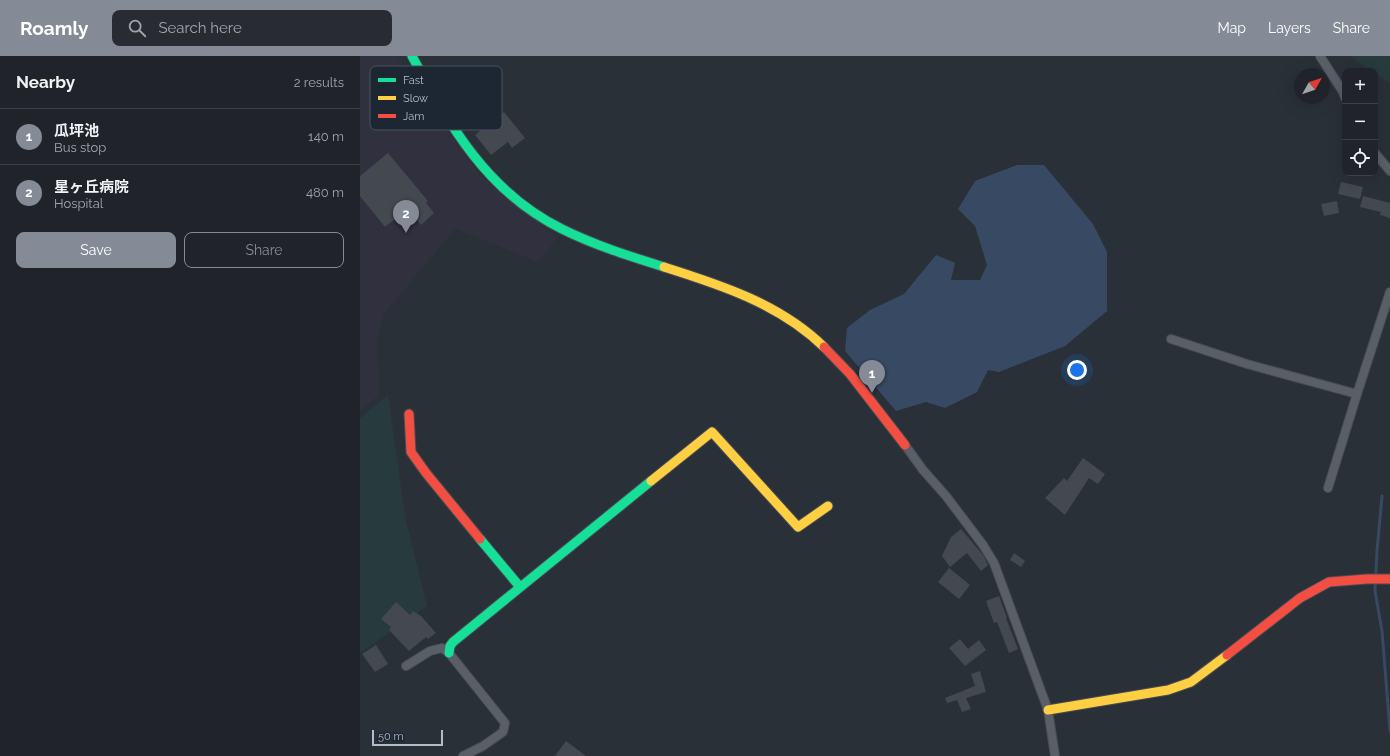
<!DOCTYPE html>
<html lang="en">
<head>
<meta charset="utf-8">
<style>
	:root { --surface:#20242a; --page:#282c32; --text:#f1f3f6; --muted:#a2a4a8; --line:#3d4147; --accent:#848b96 }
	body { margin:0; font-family:Raleway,"Noto Sans JP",sans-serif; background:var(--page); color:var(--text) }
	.controls { position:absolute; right:12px; top:12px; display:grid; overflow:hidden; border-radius:8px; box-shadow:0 4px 16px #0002 }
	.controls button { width:36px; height:36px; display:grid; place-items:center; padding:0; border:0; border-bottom:1px solid var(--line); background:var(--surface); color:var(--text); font:20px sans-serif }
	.compass { position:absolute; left:934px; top:12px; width:36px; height:36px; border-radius:50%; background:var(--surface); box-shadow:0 4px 16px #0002; rotate:50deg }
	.scale { position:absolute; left:12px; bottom:10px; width:71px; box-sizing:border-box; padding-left:4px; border:2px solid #b4bcc9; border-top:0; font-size:11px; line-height:14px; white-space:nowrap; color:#b4bcc9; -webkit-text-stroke:3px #1d2633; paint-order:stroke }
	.you { position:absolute; left:717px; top:314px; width:14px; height:14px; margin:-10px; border:3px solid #fff; border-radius:50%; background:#1a73e8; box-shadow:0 0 0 6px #1a73e833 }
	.badge { display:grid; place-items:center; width:26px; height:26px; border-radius:50%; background:var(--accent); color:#fff; font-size:13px; font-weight:700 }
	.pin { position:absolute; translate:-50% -33px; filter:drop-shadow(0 1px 2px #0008) }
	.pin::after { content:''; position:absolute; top:21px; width:14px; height:12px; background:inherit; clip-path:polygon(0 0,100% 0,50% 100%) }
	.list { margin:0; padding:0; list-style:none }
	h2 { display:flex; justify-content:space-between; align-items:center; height:52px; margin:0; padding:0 16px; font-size:17px }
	h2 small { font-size:13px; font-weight:400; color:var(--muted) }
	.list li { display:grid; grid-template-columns:26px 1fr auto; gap:12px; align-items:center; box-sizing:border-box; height:56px; padding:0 16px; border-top:1px solid var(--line) }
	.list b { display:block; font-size:15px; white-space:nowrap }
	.list p { margin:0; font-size:13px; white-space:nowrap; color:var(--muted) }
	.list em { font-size:13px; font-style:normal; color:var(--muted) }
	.actions { display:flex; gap:8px; padding:12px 16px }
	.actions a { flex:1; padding:9px 0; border:1px solid var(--accent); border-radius:8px; text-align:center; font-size:14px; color:var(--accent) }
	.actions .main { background:var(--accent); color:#fff }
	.icon { flex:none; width:22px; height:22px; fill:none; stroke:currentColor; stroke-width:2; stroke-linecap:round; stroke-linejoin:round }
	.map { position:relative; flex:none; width:1030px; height:700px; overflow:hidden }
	header { display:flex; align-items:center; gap:24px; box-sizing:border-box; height:56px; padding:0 20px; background:var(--accent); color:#fff }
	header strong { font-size:19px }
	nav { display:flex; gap:22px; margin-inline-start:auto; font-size:14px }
	.search { width:280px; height:36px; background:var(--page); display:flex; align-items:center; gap:10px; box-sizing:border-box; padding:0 14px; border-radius:8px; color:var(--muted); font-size:15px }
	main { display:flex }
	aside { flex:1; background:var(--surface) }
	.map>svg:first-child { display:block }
	.medical { fill:#31303e }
	.green { fill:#273a3e }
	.water { fill:#384963 }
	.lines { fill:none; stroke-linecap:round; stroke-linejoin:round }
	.stream { stroke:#384963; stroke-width:3 }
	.building { fill:#444950 }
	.street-casing { stroke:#484c53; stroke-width:10 }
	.fast-casing { stroke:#484c53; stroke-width:11 }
	.slow-casing { stroke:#484c53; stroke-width:11 }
	.jam-casing { stroke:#484c53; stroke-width:11 }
	.street { stroke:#5a5e66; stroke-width:8 }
	.fast { stroke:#16e098; stroke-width:9 }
	.slow { stroke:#ffcf43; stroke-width:9 }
	.jam { stroke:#f24e42; stroke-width:9 }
	.key { fill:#1d2633; stroke:#4a5360; stroke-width:1 }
	.key-label { font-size:11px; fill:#b4bcc9 }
</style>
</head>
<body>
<header>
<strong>Roamly</strong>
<div class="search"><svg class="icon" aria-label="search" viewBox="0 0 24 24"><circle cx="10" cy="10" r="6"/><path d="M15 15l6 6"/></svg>Search here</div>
<nav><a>Map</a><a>Layers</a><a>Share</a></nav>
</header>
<main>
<aside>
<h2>Nearby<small>2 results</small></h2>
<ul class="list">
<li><span class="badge">1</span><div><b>瓜坪池</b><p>Bus stop</p></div><em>140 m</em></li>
<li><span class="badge">2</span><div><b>星ヶ丘病院</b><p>Hospital</p></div><em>480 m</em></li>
</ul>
<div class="actions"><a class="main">Save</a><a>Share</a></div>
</aside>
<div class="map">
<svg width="1030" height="700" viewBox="0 0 1030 700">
	<rect width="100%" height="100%" fill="#2a3038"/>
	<path class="medical" d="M0 0H38L59 37 122 121 197 182 178 206 95 173 24 258 17 283 19 339 0 355Z"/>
	<path class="green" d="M990 0H1030V27L1015 17V15H1012Z
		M28 339 45 460 67 550 0 597V362Z"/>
	<path class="water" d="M657 109H684L733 168 747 196V255L705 290 639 316 628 314 617 336 585 352 566 346 536 355 485 295 487 272 510 254 544 238 576 199 595 207 591 224H620L627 209 615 170 598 153 615 125Z"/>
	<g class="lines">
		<path class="stream" d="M1022 440 1017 495 1015 535 1022 575 1030 675"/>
	</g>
	<path class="building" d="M144 56 165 82 152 92 148 86 131 99 115 79Z
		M28 97 68 145 66 147 74 157 61 169 48 153 25 171 0 140V120Z
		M981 126 1003 131 1000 143 978 138Z
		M1003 140 1030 147V162L1020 159 1021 156 1000 151Z
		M977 145 979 157 964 160 961 148Z
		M723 402 745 418 738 428 729 422 705 459 685 442 704 422 707 425Z
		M601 473 623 499 628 509 621 515 607 497 590 511 582 500 591 481Z
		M654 497 665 505 661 511 650 504Z
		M589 512 610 529 599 543 578 526Z
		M639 540 647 562H646L658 593 649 597 637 566 634 567 626 545Z
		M36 546 50 559 53 555 61 560 76 577 68 583 66 581 49 595 29 574 31 571 21 563Z
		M600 583 608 593 619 584 626 594 605 610 589 592Z
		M16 589 28 608 15 616 2 598Z
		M620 615 626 636 606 642 611 653 602 656 597 644 587 647 585 642 615 630 611 618Z
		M206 685 226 700H195Z"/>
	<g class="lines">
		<defs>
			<path id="street" d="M960 0 983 36 985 42
				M1015 97 1030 115
				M811 283 887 308 997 338
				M545 389 563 414 586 440 623 489 634 507 688 654 695 700
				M968 432 997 338 1030 236
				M46 610 70 595 82 592 89 597 145 667 143 676 123 690 103 700"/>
			<path id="fast" d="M52 0C90 70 127 136 202 173 234 189 269 200 304 211
				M120 483 160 531
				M89 597 90 590 93 586 291 425"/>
			<path id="slow" d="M304 211C361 229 420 248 464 291
				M291 425 352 376 438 471 468 450
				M688 654 808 634 831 626 867 599"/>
			<path id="jam" d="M464 291 490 318 545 389
				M49 358 51 396 66 417 120 483
				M867 599 940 542 969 526 1007 523H1030"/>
		</defs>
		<use href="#street" class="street-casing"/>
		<use href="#fast" class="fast-casing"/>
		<use href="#slow" class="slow-casing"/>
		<use href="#jam" class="jam-casing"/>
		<use href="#street" class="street"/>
		<use href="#fast" class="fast"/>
		<use href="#slow" class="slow"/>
		<use href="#jam" class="jam"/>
	</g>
	<rect x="10" y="10" width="132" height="64" rx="6" class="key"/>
	<rect x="18" y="22" width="18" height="4" fill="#16e098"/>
	<rect x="18" y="40" width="18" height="4" fill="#ffcf43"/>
	<rect x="18" y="58" width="18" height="4" fill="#f24e42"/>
	<g class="key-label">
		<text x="43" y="28">Fast</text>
		<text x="43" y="46">Slow</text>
		<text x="43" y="64">Jam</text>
	</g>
</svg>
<div class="controls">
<button>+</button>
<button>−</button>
<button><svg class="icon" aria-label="locate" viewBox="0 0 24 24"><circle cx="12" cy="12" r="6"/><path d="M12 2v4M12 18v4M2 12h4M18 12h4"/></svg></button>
</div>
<svg class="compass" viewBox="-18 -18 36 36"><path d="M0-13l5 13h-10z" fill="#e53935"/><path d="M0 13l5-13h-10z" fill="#a2a4a8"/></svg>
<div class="scale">50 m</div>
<div class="you"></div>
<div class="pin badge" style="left:512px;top:337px">1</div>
<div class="pin badge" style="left:46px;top:177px">2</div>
</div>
</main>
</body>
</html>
